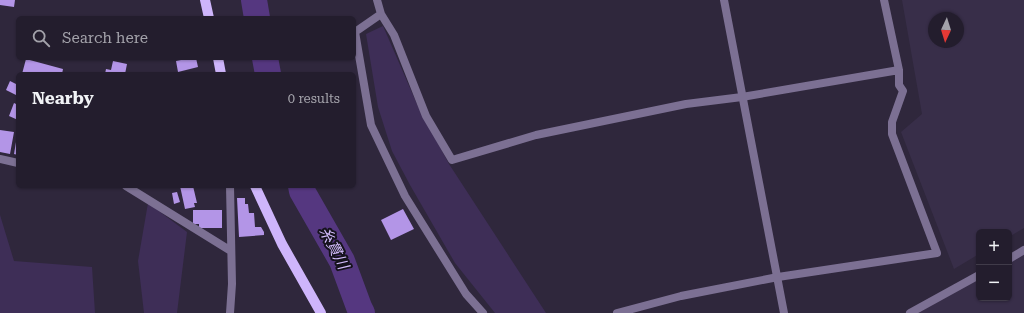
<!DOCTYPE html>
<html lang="en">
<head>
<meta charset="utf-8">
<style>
	:root { --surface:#231d2d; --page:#2f2a39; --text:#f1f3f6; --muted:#a3a2aa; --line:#403b49 }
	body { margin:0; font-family:"Roboto Serif","Noto Sans JP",serif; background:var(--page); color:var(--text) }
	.controls { position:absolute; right:12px; bottom:12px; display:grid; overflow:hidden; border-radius:6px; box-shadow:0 1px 3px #0004 }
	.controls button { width:36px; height:36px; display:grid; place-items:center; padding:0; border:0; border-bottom:1px solid var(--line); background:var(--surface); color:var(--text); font:20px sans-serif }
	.compass { position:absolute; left:928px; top:12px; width:36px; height:36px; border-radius:50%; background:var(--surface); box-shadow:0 1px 3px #0004; rotate:184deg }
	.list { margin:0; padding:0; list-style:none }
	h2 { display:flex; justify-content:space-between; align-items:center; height:52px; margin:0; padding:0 16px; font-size:17px }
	h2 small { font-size:13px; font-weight:400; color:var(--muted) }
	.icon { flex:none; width:22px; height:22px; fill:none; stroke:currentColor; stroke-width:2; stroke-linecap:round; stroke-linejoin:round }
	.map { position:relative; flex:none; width:1024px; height:313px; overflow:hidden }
	.search { position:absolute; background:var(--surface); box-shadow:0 1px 3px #0004; left:16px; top:16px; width:340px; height:44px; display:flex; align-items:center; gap:10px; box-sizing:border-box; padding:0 14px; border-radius:6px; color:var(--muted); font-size:15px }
	.panel { position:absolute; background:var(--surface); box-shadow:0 1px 3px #0004; left:16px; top:72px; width:340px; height:116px; border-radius:6px }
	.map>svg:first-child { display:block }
	.built { fill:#382e49; fill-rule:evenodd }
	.green { fill:#3e2e57 }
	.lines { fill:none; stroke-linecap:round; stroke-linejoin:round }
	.river { stroke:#553780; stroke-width:26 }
	.building { fill:#b395e7 }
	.minor { stroke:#7c7093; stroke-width:8 }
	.tertiary { stroke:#7c7093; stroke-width:8 }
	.primary { stroke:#ceb5fb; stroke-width:10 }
	.labels { text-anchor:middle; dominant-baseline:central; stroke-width:4; stroke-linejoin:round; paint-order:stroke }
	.water-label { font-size:15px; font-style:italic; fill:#d1bbfa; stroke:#15121c }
</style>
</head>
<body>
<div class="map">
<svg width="1024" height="313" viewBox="0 0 1024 313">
	<rect width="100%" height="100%" fill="#2f273c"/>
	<path class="built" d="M902 0H1024V228L1009 237V232H979V254L954 269 901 132 922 114ZM934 18H958V42H934Z
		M1024 248V313H918L979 275V298H1009V257Z"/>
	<path class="green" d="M383 26 417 104 449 164 546 313H495L455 263 410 185 392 151 378 107 366 34Z
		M148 203 187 232 177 313H144L138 261Z
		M0 215 14 261 92 267 95 313H0Z"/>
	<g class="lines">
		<path class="river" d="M254 0 257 18
			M265 58 268 74
			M301 186 302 191 342 261 359 307 362 313"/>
	</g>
	<path class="building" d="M0 0H15L14 7 0 5Z
		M191 58H196L198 67 178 72 176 61Z
		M26 59 63 69 62 74H22Z
		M113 61 127 64 125 74H105L106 69 111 70Z
		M10 81 18 85V96L6 90Z
		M14 103 18 105V120L9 116Z
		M0 130 14 132 10 154 0 152Z
		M17 136H18V155L14 154Z
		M180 186H193L197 203H194L195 207 185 209Z
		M177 192 180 202 174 204 172 193Z
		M237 198H245V204H248L249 213H254L255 227H261L264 232V235L239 237Z
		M403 209 414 229 391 240 381 220Z
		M193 210H222V228H199V224H193Z"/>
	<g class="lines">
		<path class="minor" d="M377 0 381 14 355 32 371 125 405 196 466 294 483 313
			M381 14 394 35 426 116 452 160 536 135 686 104 742 97 899 70
			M0 159 18 163
			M126 186 231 251
			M230 186 232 284 230 313
			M1009 259 1024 250
			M617 313 681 296 778 277 937 253 892 134V122L903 91 899 85V70L884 0
			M910 313 979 275"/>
		<path class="tertiary" d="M724 0 784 313"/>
		<path class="primary" d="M205 0 209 18
			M218 58 221 74
			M255 186 282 244 321 313"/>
	</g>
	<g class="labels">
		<g class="water-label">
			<text transform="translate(334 248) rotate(63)">糸貫川</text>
		</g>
	</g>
</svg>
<div class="controls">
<button>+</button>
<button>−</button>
</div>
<svg class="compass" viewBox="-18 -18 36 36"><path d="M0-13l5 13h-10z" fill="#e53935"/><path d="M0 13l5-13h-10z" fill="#a3a2aa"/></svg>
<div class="search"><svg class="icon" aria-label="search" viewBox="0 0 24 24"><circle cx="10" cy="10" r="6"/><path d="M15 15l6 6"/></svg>Search here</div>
<section class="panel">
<h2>Nearby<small>0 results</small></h2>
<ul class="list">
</ul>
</section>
</div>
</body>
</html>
